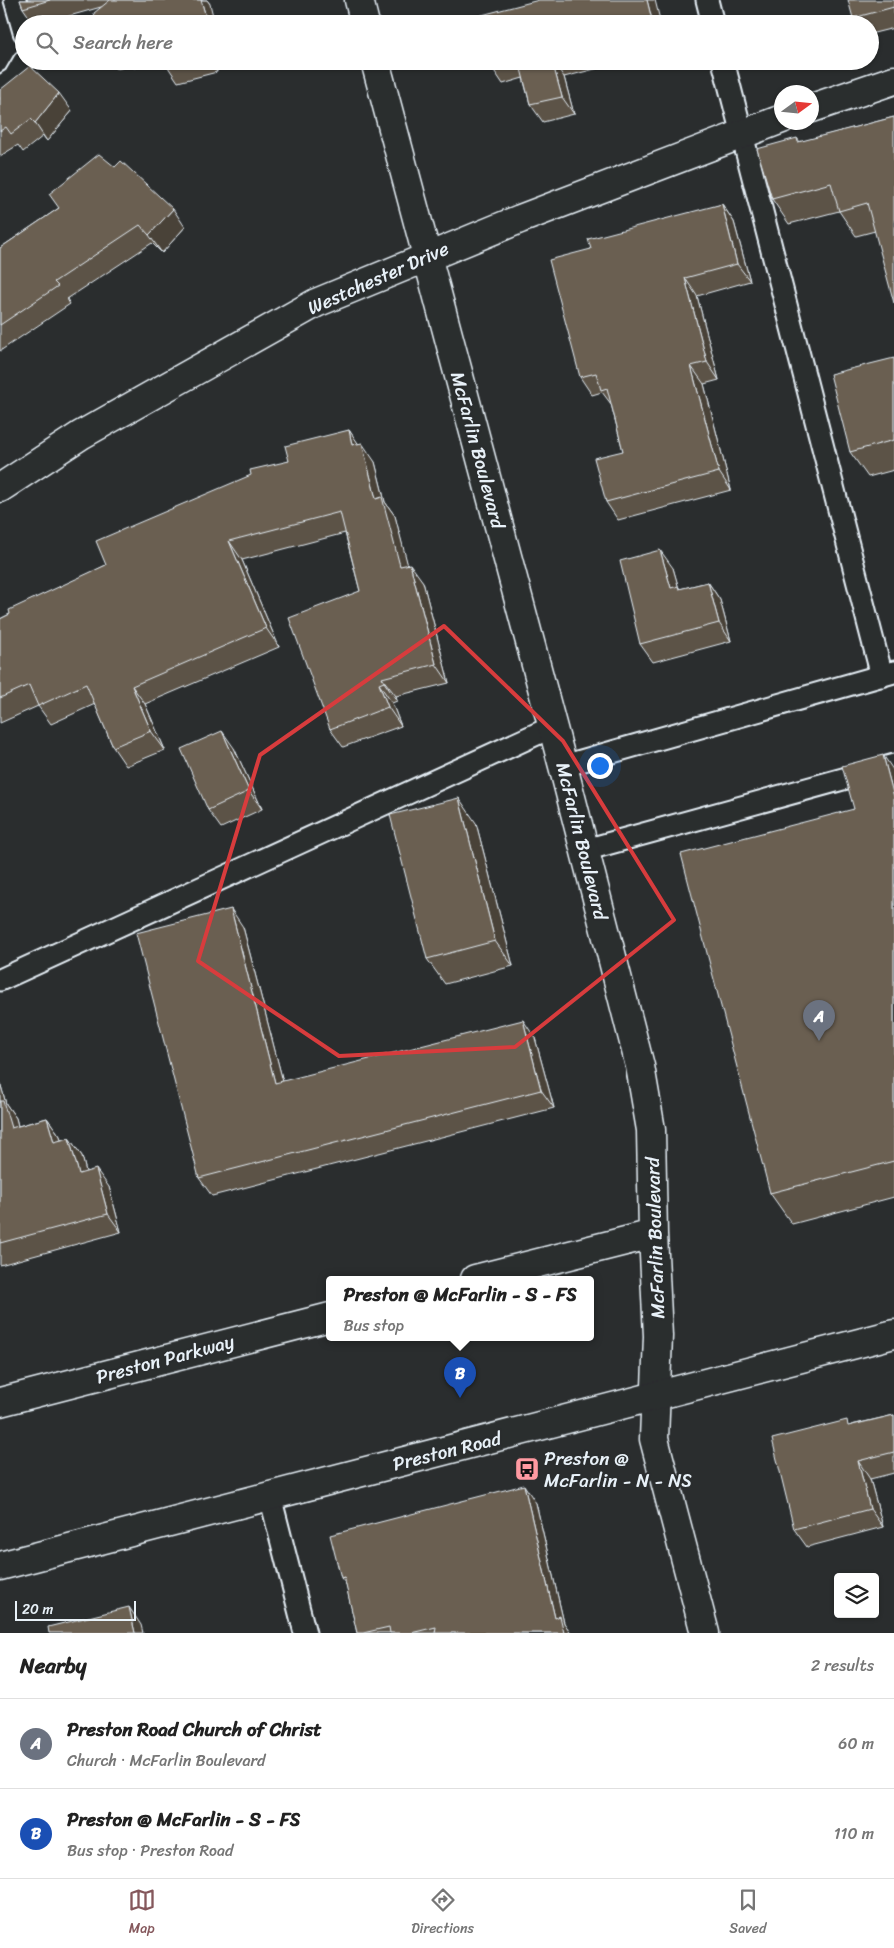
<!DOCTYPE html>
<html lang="en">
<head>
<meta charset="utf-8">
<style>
	:root { --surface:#fff; --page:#f6f6f6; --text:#222; --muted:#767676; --line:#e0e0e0; --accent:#85585c }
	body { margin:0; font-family:Sriracha,sans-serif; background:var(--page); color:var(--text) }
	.controls { position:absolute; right:15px; bottom:15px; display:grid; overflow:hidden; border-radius:5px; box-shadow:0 1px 4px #0004 }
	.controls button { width:45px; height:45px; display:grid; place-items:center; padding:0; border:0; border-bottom:1px solid var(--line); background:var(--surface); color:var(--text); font:25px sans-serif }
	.compass { position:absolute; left:774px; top:85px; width:45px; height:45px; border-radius:50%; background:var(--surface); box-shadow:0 1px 4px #0004; rotate:75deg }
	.scale { position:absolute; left:15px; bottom:12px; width:121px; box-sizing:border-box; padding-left:5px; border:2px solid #e8f1f8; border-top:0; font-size:14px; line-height:18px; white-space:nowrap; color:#e8f1f8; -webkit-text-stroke:4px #2a2d2e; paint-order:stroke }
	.you { position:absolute; left:599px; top:765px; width:18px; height:18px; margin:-12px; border:4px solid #fff; border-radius:50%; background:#1a73e8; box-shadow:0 0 0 8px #1a73e833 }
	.badge { display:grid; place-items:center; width:32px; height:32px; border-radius:50%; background:var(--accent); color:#fff; font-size:16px; font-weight:700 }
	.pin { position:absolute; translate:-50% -41px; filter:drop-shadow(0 1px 2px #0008) }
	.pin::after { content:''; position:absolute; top:26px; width:18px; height:15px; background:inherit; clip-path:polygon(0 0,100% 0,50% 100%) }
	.popup { position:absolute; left:326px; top:1276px; width:268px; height:65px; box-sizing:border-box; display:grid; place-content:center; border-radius:5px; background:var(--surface); filter:drop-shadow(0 1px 4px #0005); font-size:16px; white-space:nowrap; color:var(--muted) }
	.popup b { font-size:19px; color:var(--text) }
	.popup::after { content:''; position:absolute; left:50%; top:100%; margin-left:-10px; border:10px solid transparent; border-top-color:var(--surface) }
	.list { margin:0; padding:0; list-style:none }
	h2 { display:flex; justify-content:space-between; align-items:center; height:65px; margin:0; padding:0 20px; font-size:21px }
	h2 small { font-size:16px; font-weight:400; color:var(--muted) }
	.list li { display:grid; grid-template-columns:32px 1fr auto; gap:15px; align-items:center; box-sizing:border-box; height:90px; padding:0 20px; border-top:1px solid var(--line) }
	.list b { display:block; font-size:19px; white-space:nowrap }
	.list p { margin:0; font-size:16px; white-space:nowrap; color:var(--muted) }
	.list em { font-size:16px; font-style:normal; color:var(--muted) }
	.icon { flex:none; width:28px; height:28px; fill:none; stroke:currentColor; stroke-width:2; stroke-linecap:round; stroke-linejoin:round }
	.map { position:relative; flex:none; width:894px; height:1633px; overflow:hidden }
	.search { position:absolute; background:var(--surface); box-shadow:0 1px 4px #0004; left:15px; right:15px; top:15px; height:55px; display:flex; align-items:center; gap:12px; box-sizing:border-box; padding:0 18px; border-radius:28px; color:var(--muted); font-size:19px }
	.sheet { height:245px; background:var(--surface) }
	nav { display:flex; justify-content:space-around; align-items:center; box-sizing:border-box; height:70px; border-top:1px solid var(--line); background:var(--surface); font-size:14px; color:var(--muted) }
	nav a { display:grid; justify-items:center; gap:2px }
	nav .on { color:var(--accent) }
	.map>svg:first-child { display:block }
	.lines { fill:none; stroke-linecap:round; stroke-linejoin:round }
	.lane-casing { stroke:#e8f1f8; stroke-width:25 }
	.street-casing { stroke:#e8f1f8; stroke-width:31 }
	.secondary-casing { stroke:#e8f1f8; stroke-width:31 }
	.lane { stroke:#2a2d2e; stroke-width:21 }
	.street { stroke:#2a2d2e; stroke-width:28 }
	.secondary { stroke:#2a2d2e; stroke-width:28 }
	.wall { fill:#5b5246; stroke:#e8f1f8 }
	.shaded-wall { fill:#4a4239; stroke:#e8f1f8 }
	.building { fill:#6a5f51; stroke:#e8f1f8 }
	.marked { fill:none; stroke:#d83c3d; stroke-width:4; stroke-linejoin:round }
	.labels { text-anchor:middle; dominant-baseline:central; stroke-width:4; stroke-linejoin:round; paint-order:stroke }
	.street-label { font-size:19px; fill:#e8f1f8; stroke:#2a2d2e }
	.poi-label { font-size:19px; fill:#e8f1f8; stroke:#2a2d2e; text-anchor:start }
</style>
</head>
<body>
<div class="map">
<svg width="894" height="1633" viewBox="0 0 894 1633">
	<rect width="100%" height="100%" fill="#2a2d2e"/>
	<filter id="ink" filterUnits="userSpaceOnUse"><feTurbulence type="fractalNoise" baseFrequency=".02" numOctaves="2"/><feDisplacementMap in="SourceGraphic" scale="10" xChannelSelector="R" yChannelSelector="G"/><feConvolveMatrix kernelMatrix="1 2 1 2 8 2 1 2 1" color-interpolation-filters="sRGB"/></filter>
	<g filter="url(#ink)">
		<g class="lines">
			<defs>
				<path id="lane" d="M15 0 24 32
					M707 0 713 24
					M723 61 882 676
					M0 87 14 78 24 61
					M563 766 894 672
					M585 850 894 765
					M0 980 552 727
					M270 1496 305 1633"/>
				<path id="street" d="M359 0 365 24
					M375 61 563 766 640 1066 651 1130 653 1234 658 1336 654 1439 705 1633
					M812 108 894 80
					M0 488 81 435 316 303 520 219 782 119
					M475 1279 653 1234
					M0 1402 330 1317"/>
				<path id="secondary" d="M0 1566 894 1334"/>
			</defs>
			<use href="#lane" class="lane-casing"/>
			<use href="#street" class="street-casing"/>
			<use href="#secondary" class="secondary-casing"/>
			<use href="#lane" class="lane"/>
			<use href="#street" class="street"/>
			<use href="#secondary" class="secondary"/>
		</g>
		<path class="wall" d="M20 0H207L210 4 101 7 41 24H34L23 8Z
			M894 0V28L870 34V24H857L853 18Z
			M112 61H158L134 68 132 65 117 69Z
			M165 61H214L217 72 178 82 166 64Z
			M490 61H626L564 77 574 114 543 122 530 104 523 78 503 84 491 66Z
			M0 90 72 111 47 141 43 136 23 152 18 145 0 156Z
			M894 117 875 231 856 236 839 211 789 224 772 199 797 138 800 142Z
			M722 204 734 222 750 281 697 296 719 380 704 384 731 490 618 520 606 502 623 451 611 404 602 392 592 395 580 377 591 249Z
			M59 208 185 227 162 253 152 243 67 299 70 304 0 351V248Z
			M894 358V470L868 477 850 452Z
			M349 430 358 444 375 462 385 502 395 516 407 564 423 582 449 683 396 696 397 701 392 703 401 726 343 747 330 729 360 591 345 533 242 560 279 647 145 704 165 750 126 766 113 747 95 704 51 724 38 706 0 723V619L106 565 289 461Z
			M673 568 678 586 680 589 708 582 720 600 731 641 653 662 640 644Z
			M234 748 262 809 221 828 208 810Z
			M894 771V1197L792 1224 770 1193 854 809Z
			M476 823 513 966 445 984 427 959Z
			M243 927 283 1082 535 1038 554 1108 212 1196 199 1178Z
			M0 1082 6 1104 16 1118 18 1126 47 1118 60 1136 61 1140 69 1138 82 1156 86 1172 109 1187 121 1232 0 1265Z
			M894 1415V1473L870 1479 883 1527 807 1547 794 1529 851 1425Z
			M536 1503 564 1623 571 1633H357L346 1584 341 1578Z"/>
		<path class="shaded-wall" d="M201 0H207L210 4 215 24H208Z
			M647 0H655L661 24H653Z
			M210 61H214L217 72Z
			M552 61H553L564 77 574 114 562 97Z
			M59 93 72 111 47 141 35 123Z
			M722 204 734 222 750 281 737 264Z
			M173 209 185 227 162 253 149 235Z
			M685 278 697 296 719 380 707 362Z
			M691 366 704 384 731 490 719 472Z
			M349 430 362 449 352 445Z
			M362 443 375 462 385 502 395 516 413 585 400 566 376 499Z
			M229 541 242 560 279 647 266 628Z
			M660 550 673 568 684 606 671 588Z
			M410 564 423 582 449 683 436 664Z
			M708 582 720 600 731 641 719 623Z
			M382 678 396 696 397 701 384 682Z
			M379 684 392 703 401 726 388 707Z
			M132 686 145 704 165 750 151 731Z
			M222 731 234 748 262 809 249 791Z
			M883 755 894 771V797Z
			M459 798 476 823 513 966 495 941Z
			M231 909 243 927 288 1101 275 1083Z
			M523 1020 535 1038 554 1108 541 1090Z
			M0 1082 6 1104 16 1118 23 1146 11 1128 0 1106Z
			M47 1118 60 1136 66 1160 54 1142Z
			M69 1138 82 1156 91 1192 79 1174Z
			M96 1169 109 1187 121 1232 108 1214Z
			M858 1461 870 1479 883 1527 870 1509Z
			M524 1485 536 1503 564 1623 571 1633H564L555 1618Z
			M129 1607 141 1625 143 1633H135Z"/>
		<path class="building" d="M20 0H50L23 8Z
			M110 0H201L208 24H97L94 13Z
			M539 0H647L653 24H480L478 16Z
			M848 0H894V7L853 18Z
			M165 61H177L166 64Z
			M490 61H508L491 66Z
			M519 61H552L562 97 530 104Z
			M30 66 59 93 35 123 31 119 11 134 6 127 0 131V90Z
			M894 117V303L867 203 839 211 831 183 772 199 757 149 797 138 798 142Z
			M99 154 115 167 121 161 173 209 149 235 140 225 54 282 58 286 0 325V248L59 208 49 194Z
			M722 204 737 264 685 278 707 362 691 366 719 472 606 502 594 458 623 451 607 388 601 390 596 373 580 377 549 260 591 249 588 239Z
			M894 358V440L850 452 830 374Z
			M349 430 352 445 362 443 376 499 382 497 400 566 410 564 436 664 382 678 384 682 379 684 388 707 330 729 289 618 360 591 340 512 229 541 266 628 132 686 151 731 113 747 86 684 38 706 29 685 0 698V619L10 614 9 610 106 565 96 541 251 475 250 470 289 461 285 446Z
			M660 550 671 588 678 586 679 589 708 582 719 623 640 644 620 561Z
			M222 731 249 791 208 810 181 749Z
			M883 755 894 797V1161L770 1193 681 854 854 809 842 766Z
			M459 798 495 941 427 959 390 815Z
			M231 909 275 1083 523 1020 541 1090 199 1178 136 933Z
			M0 1101H3L11 1128 47 1118 54 1142 69 1138 79 1174 96 1169 108 1214 0 1243Z
			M894 1415V1452L858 1461 870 1509 794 1529 772 1439 847 1420 848 1426Z
			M524 1485 555 1618 560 1616 564 1633H435L436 1627 411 1633H390L389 1627 363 1633H357L344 1577 341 1578 330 1535Z
			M129 1607 135 1633H49L48 1627Z"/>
	</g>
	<path class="marked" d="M444 626 563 741 674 920 515 1047 339 1056 198 961 260 755Z"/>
	<defs>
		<symbol id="bus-square" viewBox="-11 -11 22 22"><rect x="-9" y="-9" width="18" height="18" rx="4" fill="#ff9aa2" stroke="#2a2d2e"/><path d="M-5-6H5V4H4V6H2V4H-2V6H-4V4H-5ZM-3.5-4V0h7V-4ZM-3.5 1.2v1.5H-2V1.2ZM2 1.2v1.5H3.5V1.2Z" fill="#111"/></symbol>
	</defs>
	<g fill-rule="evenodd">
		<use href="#bus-square" x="513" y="1455" width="28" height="28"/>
	</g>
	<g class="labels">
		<g class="street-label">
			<text transform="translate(378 278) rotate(-24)">Westchester Drive</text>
			<text transform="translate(478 450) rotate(75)">McFarlin Boulevard</text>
			<text transform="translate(582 841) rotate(76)">McFarlin Boulevard</text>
			<text transform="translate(655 1238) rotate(-92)">McFarlin Boulevard</text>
			<text transform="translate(165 1359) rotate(-15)">Preston Parkway</text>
			<text transform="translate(447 1451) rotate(-14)">Preston Road</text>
		</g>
		<g class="poi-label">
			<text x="544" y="1458">Preston @<tspan x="544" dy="22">McFarlin - N - NS</tspan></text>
		</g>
	</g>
</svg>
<div class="controls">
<button><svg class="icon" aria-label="layers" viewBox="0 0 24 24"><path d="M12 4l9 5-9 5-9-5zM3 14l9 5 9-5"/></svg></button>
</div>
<svg class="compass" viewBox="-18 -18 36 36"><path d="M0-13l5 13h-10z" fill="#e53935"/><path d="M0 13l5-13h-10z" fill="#767676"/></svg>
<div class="scale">20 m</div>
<div class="you"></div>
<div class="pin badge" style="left:819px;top:1041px;background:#6b7280">A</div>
<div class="pin badge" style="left:460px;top:1398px;background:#1a4fb4">B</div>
<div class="popup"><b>Preston @ McFarlin - S - FS</b>Bus stop</div>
<div class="search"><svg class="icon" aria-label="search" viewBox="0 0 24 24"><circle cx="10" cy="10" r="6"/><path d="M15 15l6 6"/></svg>Search here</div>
</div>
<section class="sheet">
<h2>Nearby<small>2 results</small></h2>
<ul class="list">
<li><span class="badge" style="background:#6b7280">A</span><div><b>Preston Road Church of Christ</b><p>Church · McFarlin Boulevard</p></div><em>60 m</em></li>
<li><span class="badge" style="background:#1a4fb4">B</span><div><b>Preston @ McFarlin - S - FS</b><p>Bus stop · Preston Road</p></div><em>110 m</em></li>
</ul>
</section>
<nav>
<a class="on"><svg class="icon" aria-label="map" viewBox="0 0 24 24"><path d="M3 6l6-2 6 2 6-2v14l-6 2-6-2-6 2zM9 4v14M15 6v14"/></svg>Map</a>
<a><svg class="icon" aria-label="directions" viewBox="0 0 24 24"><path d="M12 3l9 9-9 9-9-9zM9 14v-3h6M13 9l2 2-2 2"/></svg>Directions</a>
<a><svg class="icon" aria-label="saved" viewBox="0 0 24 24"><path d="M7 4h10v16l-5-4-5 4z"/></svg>Saved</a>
</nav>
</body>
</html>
